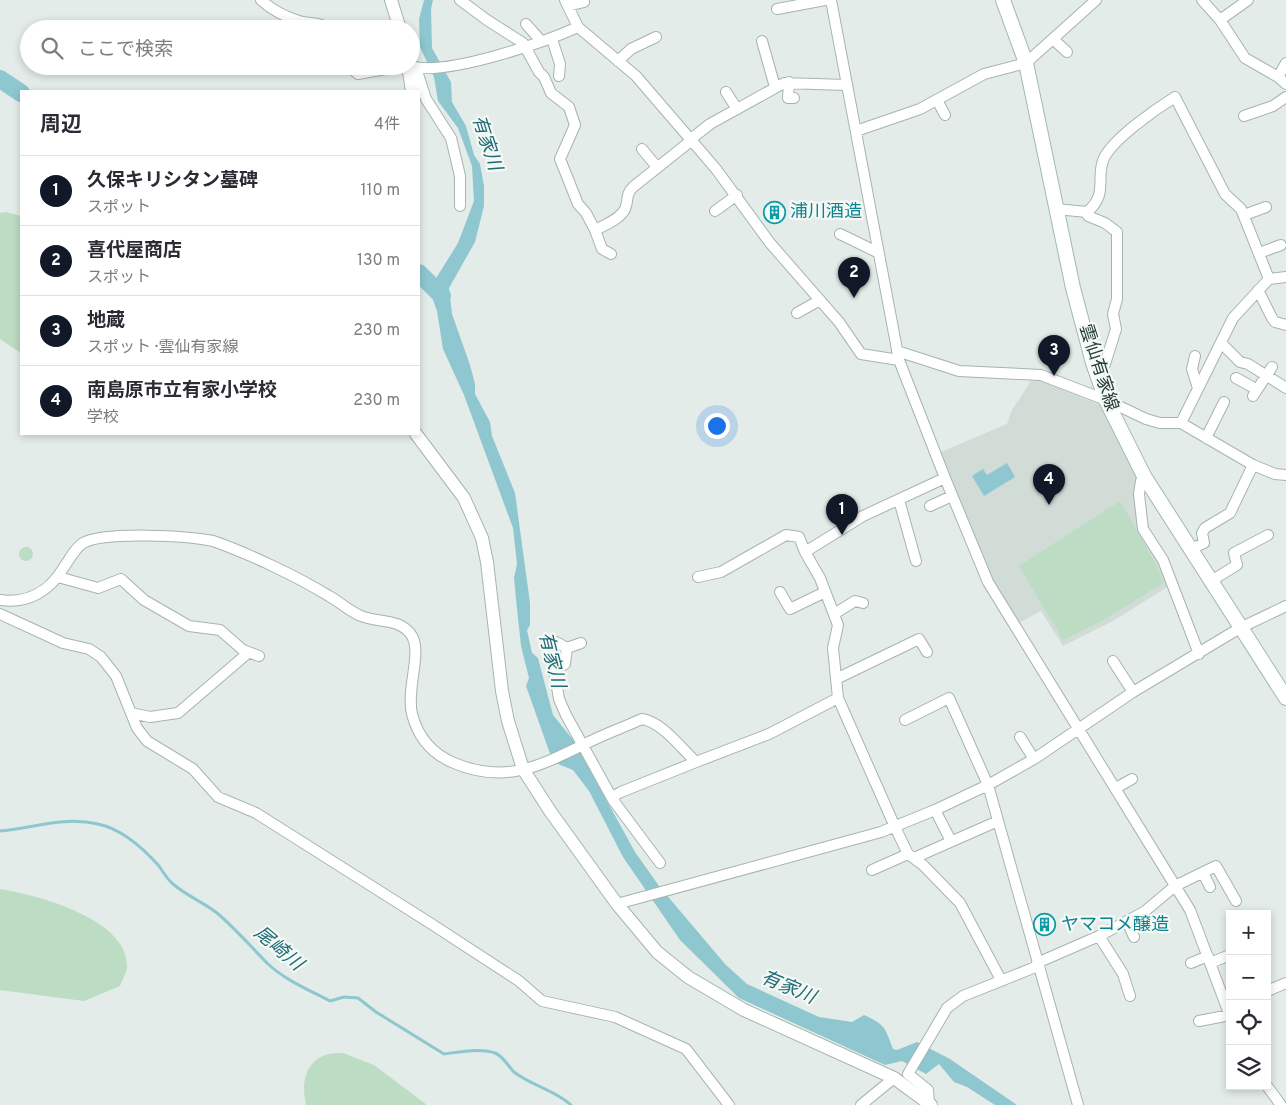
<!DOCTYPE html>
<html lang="ja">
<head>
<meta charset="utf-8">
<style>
	:root { --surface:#fff; --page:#f2f2f3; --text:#2b2b33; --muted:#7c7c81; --line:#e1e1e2; --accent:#111827 }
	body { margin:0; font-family:Overpass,"Noto Sans JP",sans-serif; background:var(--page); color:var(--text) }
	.controls { position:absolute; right:15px; bottom:15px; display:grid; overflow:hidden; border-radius:0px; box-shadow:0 2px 8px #0003 }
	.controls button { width:45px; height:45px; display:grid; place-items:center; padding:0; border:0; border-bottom:1px solid var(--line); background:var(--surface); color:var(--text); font:25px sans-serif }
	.you { position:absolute; left:716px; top:425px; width:18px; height:18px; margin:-12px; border:4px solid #fff; border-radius:50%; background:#1a73e8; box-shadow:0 0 0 8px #1a73e833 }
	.badge { display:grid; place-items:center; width:32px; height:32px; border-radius:50%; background:var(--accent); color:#fff; font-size:16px; font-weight:700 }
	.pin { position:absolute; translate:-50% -41px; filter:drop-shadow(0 1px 2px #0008) }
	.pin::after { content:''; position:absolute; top:26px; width:18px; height:15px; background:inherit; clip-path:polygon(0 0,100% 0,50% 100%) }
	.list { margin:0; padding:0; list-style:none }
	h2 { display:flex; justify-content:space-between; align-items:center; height:65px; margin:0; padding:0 20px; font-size:21px }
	h2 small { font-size:16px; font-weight:400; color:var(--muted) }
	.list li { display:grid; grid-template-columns:32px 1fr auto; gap:15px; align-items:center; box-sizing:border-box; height:70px; padding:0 20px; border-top:1px solid var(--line) }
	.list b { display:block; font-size:19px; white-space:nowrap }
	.list p { margin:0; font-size:16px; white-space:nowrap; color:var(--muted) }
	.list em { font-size:16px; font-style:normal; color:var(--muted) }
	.icon { flex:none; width:28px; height:28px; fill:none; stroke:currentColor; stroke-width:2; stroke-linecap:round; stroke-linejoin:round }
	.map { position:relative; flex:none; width:1286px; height:1105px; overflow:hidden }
	.search { position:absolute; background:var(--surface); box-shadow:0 2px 8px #0003; left:20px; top:20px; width:400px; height:55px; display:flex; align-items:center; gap:12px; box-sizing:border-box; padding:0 18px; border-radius:28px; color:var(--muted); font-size:19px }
	.panel { position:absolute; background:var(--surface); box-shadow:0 2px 8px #0003; left:20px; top:90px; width:400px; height:345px; border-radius:0px }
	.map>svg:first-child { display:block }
	.built { fill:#d1dcd7 }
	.green { fill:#bddcc4 }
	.water { fill:#8ec7cf }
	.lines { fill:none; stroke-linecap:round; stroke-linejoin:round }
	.stream { stroke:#8ec7cf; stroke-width:3 }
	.river { stroke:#8ec7cf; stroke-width:18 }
	.minor-casing { stroke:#a6b4af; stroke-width:12 }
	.tertiary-casing { stroke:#a6b4af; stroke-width:14 }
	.secondary-casing { stroke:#a2b8af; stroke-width:16 }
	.minor { stroke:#fff; stroke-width:10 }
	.tertiary { stroke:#fff; stroke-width:12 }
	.secondary { stroke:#fff; stroke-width:14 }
	.labels { text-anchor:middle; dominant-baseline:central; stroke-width:4.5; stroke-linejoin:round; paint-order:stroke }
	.culture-label { font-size:18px; fill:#0d838f; stroke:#f4f9f6; text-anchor:start }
	.street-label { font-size:18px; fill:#243d35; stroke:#f4f9f6 }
	.water-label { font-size:19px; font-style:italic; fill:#206b76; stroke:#f4f9f6 }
</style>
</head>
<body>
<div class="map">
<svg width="1286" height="1105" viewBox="0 0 1286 1105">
	<rect width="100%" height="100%" fill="#e3ece8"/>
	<path class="built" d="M1039 380 1105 407 1140 477 1138 527 1159 561 1169 586 1113 621 1063 646 1041 611 1017 624 990 576 941 452 1007 424 1012 410 1031 381Z"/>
	<path class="green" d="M6 212 21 216V353L0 339V213Z
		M1120 501 1156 564 1163 583 1107 618 1063 640 1019 566Z
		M19 554a7 7 0 1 1 14 0a7 7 0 1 1-14 0Z
		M0 889C37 895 130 919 127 968 126 973 122 981 120 986L84 1001 0 990Z
		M343 1053 374 1065 427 1105H306C302 1087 303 1065 323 1056 329 1053 337 1053 343 1053Z"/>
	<path class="water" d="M424 0H433L431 9 432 48 451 82 452 102 466 126 474 155 480 164 484 186V206L475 242 449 288 452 314 470 365 475 384V394L490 422 492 436 515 493 530 603V625L527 630 532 653 538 658 553 715 574 741 635 852 659 886 725 964 747 984 819 1017 852 1022 864 1015C886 1025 885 1028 893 1049L897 1050 917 1042 950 1059 1017 1105H995L967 1087 954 1082 939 1064 926 1074 902 1061 885 1065 739 998 680 940 623 857 589 791 573 770 553 762 526 686 529 678 521 646 517 609 514 578 517 564 513 528 464 395 443 349 437 311 433 300 435 280 458 243 474 201 472 166 458 128 438 101 434 77 420 47 419 19Z
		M1007 463 1015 477 984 496 972 476 983 469 987 475Z"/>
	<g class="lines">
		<path class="stream" d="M0 831C33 828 64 816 98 824 122 829 143 848 159 866 163 872 167 879 173 884 187 896 203 902 217 913 236 929 251 947 268 964 285 980 309 990 330 1001L344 997 358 998 376 1012 444 1054C459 1052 479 1048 495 1053 503 1056 508 1066 514 1072 532 1086 555 1090 571 1105"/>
		<path class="river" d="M0 79 21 93
			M419 273 442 296"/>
		<defs>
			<path id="minor" d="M261 0C271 9 286 17 299 21 310 24 320 22 329 29
				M460 0 487 20 523 43 539 72 544 77 551 93 569 107 575 125 560 159 578 204 586 213 595 230 602 249 611 254
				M565 0 578 27 636 76 716 169 770 243 839 322 861 354 899 360
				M831 0 899 360 945 478 988 582 1190 910 1230 1016
				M1202 0 1220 20 1245 58 1278 77 1286 84
				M568 6 584 2
				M777 9 825 0
				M1220 20 1248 0
				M526 24 541 41
				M552 39 560 64 559 76
				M1054 40 1067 52
				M762 41 775 87
				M618 61 631 49 656 37
				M349 66 358 74 402 66
				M411 66C444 77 545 42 578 27
				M416 68 426 99 451 138 460 176V206
				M1278 77 1286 63
				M789 82 788 98H794
				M726 92 737 109
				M937 100 945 115
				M1244 116 1273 106 1286 97
				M856 131 920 109 984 74 1026 63 1096 0
				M691 139 710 124 784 83 846 85
				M642 149 657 167
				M1056 209 1087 212C1109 194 1095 177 1104 158 1114 138 1156 109 1175 97L1225 194 1241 209 1269 279
				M715 211 737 195
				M1087 212 1088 216 1105 223 1117 232V299L1113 314 1116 329 1105 364 1097 374
				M1244 215 1266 207
				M595 230C605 225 620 219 625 209 629 200 625 195 633 187L692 140
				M840 234 877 252
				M1259 253 1281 245
				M1258 290 1272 318 1275 322 1286 325
				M797 313 820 300
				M1221 343 1240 362 1248 364 1286 388
				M897 351 959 371 1041 375 1106 400 1146 419 1160 423H1181L1253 465 1275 474 1286 475
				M1195 356 1192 369 1198 388
				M1236 378 1256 389
				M1253 396 1272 367
				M1181 423 1233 318 1269 279 1286 277
				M1206 438 1224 402
				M1144 476 1141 481 1139 494 1143 529 1163 560 1199 654
				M945 478 863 516 805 552 820 578 838 625 833 648 838 698 895 827 908 854 923 865 960 903 1001 980
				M899 500 916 561
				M930 506 952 496
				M1191 549 1204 543 1202 533 1205 528 1230 513 1253 465
				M58 577 98 588 121 579 144 600 189 626 220 630 243 650 259 656
				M698 577 721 572 786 535 799 537 805 552
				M1211 581 1237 565 1234 553 1268 535
				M780 592 790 609 825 592
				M0 600C28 604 50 591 64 567 70 559 74 549 83 543 105 531 188 536 213 541 250 554 296 576 329 596 340 602 349 611 361 616 378 623 401 618 412 636 422 654 406 689 412 714 418 737 432 754 454 763 504 784 538 767 583 745 602 735 622 728 642 719 662 722 681 748 696 762L769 734 838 698
				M0 614 63 643 89 649 101 657 116 676 137 728 147 741 193 769 218 797 256 813 430 923 519 981 542 1001 615 1017 686 1049 729 1105
				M834 614 855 601 863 603
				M556 642 567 648 565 664 554 670 559 699 566 715 613 800 660 863
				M567 648 581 643
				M1113 661 1133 692
				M836 679 919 639 927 652
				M131 713 150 717 178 713 248 653
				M905 720 949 698 988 785 1078 1105
				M1020 737 1034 759
				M1116 788 1132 779
				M612 797 621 792 696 762
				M935 810 951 841
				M914 858 998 821
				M872 870 908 854
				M1203 873 1210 887
				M617 904 881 832 935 810 988 785 1034 759 1133 692 1240 628 1286 606
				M1127 921 1134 937
				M1099 936 1123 974 1130 996
				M1037 963 1099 936 1144 912 1175 886 1216 866 1236 901
				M1191 963 1208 956
				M1210 963 1230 955
				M1267 991 1286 983
				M1199 1021 1230 1015
				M1267 1086 1281 1105
				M929 1103 928 1090 908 1074 947 1008 963 996 1038 966
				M861 1105 894 1078"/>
			<path id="tertiary" d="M391 0 400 29
				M408 66 412 91
				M416 434 464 498 482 538 487 562 502 691 508 721 523 769 550 811 617 904 657 952 688 977 744 1010 894 1078 931 1105"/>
			<path id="secondary" d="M1003 0 1026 63 1073 288 1093 363 1106 400 1144 476 1286 698"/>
		</defs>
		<use href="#minor" class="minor-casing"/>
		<use href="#tertiary" class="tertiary-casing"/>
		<use href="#secondary" class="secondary-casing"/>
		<use href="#minor" class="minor"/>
		<use href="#tertiary" class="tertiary"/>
		<use href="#secondary" class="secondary"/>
	</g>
	<defs>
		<symbol id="building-ring" viewBox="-11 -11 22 22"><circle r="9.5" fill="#f4f9f6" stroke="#0f9aa8" stroke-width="1.5"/><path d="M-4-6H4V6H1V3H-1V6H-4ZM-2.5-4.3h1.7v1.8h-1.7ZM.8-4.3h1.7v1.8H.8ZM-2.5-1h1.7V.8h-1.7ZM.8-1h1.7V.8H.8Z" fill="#0f9aa8"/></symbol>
	</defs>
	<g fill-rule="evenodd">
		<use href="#building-ring" x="762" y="200" width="25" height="25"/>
		<use href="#building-ring" x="1032" y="912" width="25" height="25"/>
	</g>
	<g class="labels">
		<g class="culture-label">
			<text x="790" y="212">浦川酒造</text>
			<text x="1061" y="925">ヤマコメ醸造</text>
		</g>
		<g class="street-label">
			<text transform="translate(1098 368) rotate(72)">雲仙有家線</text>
		</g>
		<g class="water-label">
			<text transform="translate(486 143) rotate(72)">有家川</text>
			<text transform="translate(551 660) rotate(76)">有家川</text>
			<text transform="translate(278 949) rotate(40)">尾崎川</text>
			<text transform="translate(788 988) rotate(23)">有家川</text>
		</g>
	</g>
</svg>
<div class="controls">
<button>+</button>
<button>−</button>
<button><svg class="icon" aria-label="locate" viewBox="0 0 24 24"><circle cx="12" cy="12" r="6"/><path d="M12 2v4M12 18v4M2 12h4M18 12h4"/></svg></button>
<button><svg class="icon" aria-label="layers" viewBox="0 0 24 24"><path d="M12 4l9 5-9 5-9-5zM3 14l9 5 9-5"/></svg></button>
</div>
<div class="you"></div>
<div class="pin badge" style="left:842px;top:535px">1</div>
<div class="pin badge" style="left:854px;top:298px">2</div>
<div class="pin badge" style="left:1054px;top:376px">3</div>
<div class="pin badge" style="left:1049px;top:505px">4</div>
<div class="search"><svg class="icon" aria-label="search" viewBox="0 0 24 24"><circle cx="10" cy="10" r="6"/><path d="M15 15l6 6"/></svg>ここで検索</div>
<section class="panel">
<h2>周辺<small>4件</small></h2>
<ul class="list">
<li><span class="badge">1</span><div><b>久保キリシタン墓碑</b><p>スポット</p></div><em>110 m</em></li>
<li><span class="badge">2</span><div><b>喜代屋商店</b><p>スポット</p></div><em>130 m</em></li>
<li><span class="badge">3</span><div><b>地蔵</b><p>スポット · 雲仙有家線</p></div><em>230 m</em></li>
<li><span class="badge">4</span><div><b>南島原市立有家小学校</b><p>学校</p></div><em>230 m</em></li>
</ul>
</section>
</div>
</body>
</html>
